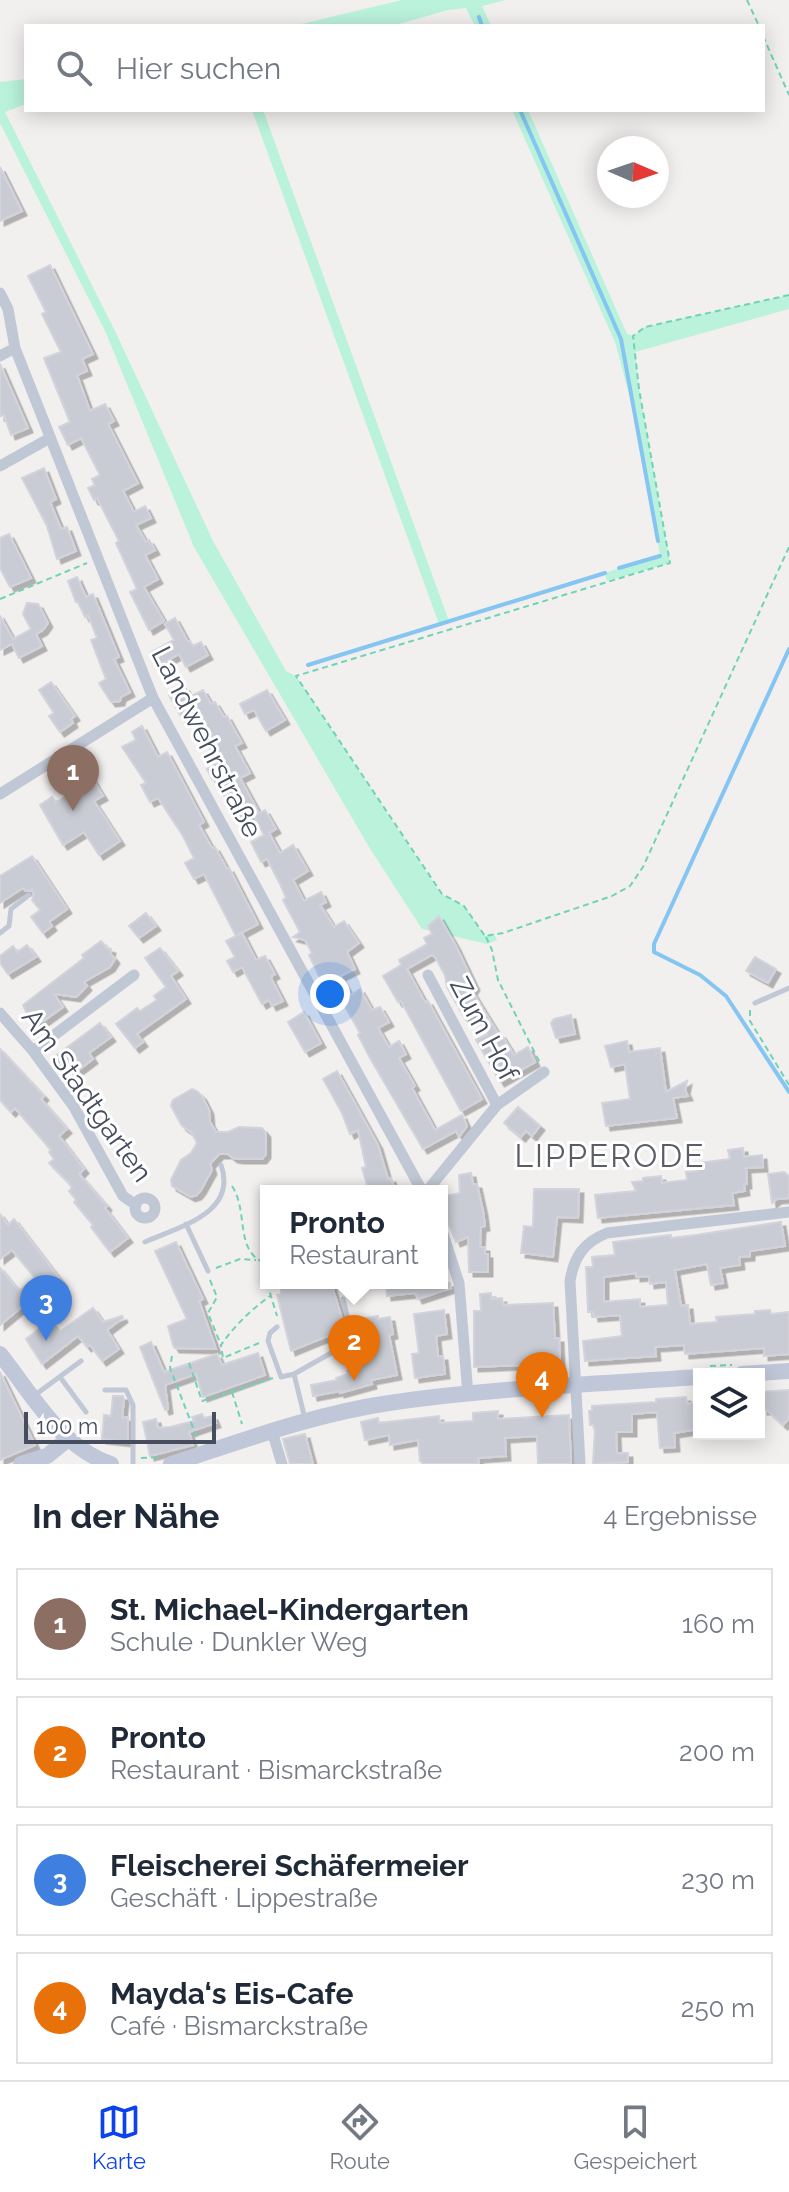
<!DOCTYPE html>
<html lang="de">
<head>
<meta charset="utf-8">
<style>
	:root { --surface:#fff; --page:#f2f2f3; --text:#1f2937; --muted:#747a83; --line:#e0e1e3; --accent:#0c41ee }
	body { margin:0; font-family:Raleway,sans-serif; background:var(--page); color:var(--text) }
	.controls { position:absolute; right:24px; bottom:24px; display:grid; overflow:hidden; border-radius:0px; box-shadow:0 4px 20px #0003 }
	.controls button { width:72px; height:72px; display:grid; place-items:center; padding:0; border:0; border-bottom:2px solid var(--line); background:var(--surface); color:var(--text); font:40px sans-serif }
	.compass { position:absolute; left:597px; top:136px; width:72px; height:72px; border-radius:50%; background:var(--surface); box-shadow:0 4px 20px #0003; rotate:92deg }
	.scale { position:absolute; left:24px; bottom:20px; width:192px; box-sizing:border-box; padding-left:8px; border:4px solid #464d5e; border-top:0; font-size:22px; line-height:28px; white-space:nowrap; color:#464d5e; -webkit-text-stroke:6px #fff; paint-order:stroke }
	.you { position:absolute; left:330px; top:994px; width:28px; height:28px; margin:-20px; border:6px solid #fff; border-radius:50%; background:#1a73e8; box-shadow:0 0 0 12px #1a73e833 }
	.badge { display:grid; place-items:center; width:52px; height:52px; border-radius:50%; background:var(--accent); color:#fff; font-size:26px; font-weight:700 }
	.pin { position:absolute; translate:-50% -66px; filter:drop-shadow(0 2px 4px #0008) }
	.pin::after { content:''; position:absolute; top:42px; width:28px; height:24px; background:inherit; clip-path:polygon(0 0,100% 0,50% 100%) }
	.popup { position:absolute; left:260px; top:1185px; width:188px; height:104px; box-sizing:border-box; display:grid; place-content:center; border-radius:0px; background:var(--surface); filter:drop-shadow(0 2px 6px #0005); font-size:26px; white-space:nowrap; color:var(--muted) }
	.popup b { font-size:30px; color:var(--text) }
	.popup::after { content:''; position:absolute; left:50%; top:100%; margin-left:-16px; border:16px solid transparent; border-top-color:var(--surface) }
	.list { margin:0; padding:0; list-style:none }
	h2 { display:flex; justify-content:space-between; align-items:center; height:104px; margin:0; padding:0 32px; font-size:34px }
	h2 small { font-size:26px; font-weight:400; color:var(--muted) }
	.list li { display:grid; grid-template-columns:52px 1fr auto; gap:24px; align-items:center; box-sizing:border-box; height:112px; margin:0 16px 16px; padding:0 16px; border:2px solid var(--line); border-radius:0px }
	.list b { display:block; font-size:30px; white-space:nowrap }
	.list p { margin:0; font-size:26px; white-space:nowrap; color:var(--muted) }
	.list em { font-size:26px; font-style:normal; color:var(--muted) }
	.icon { flex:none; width:44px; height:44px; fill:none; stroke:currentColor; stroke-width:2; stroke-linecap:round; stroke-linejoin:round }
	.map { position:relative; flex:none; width:789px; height:1464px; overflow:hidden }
	.search { position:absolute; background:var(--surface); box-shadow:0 4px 20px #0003; left:24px; right:24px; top:24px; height:88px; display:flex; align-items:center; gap:20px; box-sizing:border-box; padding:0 28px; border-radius:0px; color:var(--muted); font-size:30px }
	.sheet { height:616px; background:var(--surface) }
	nav { display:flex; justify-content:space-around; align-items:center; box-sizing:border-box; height:112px; border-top:2px solid var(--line); background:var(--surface); font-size:22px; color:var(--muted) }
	nav a { display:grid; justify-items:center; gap:4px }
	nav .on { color:var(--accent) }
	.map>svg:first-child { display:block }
	.green { fill:#baf2db }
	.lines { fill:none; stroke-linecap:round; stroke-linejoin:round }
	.stream { stroke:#84c5f2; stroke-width:4 }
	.building { fill:#caccd5; stroke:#d2d3db; stroke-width:2; fill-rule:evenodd; filter:url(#shadow) }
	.path { stroke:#70d3b6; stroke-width:2; stroke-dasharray:6 4; stroke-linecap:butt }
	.lane { stroke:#c1c8d5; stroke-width:5 }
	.street { stroke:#c1c8d5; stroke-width:11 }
	.secondary { stroke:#c0c7d9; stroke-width:16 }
	.labels { text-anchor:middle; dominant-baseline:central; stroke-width:6; stroke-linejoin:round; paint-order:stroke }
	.street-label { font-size:28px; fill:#464d5e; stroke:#fff }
	.quarter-label { font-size:32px; letter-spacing:2px; fill:#5b5d64; stroke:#fff }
</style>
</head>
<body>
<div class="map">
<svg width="789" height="1464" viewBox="0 0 789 1464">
	<defs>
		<filter id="shadow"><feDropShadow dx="4.5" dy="4.5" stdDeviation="0" flood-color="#0004"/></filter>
	</defs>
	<rect width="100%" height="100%" fill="#f2efef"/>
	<path class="green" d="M402 0H506L482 6 491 26H475L466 8 448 10 392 26H293Z
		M26 79V104L5 112 115 331 213 541 286 671 296 676 441 894 464 906 485 936 494 934 497 940 487 944 422 929 369 847 194 547 106 333 0 123V82Z
		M252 110H263L449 621 439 624Z
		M512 110H528L627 334 633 336 645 327 789 295V309L635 352 639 389 670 563 607 581 605 573 660 555 636 420 615 342Z"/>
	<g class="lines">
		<path class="stream" d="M479 17 482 26
			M520 110 621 339 658 541
			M619 568 660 556
			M789 649 654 944V952L700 975 726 996 789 1092
			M308 665 605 573"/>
	</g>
	<path class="building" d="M0 167 22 211 0 221Z
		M50 265 93 354 82 359 87 371 77 375 90 411 105 404 114 421 108 424 138 483 123 491 134 512 145 506 151 518 136 525 146 542 149 540 155 550 145 555 158 579 144 587 164 621 149 630 130 592 137 589 116 543 119 541 97 498 94 500 88 488 95 485 92 479 100 475 81 438 68 445 59 427 70 422 44 358 61 352 42 314 46 312 28 276Z
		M0 364 28 428 11 435 4 415 0 416Z
		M44 468 56 499 50 502 61 529 67 527 76 551 57 559 47 526 22 478Z
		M9 534 31 578 10 587 0 568V538Z
		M77 577 86 597 93 594 119 657 114 659 130 692 121 697 120 701 111 702 99 683 106 679 91 640 97 638 88 615 85 617 78 602H76L68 581Z
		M27 603 38 604 48 623 43 630 36 634 42 646 19 658 12 644 0 650V616L13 639 31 629 23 614Z
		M175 618 188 642 190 641 193 646 201 642 208 655 186 667 179 654 157 666 150 653 174 640 165 624Z
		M51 682 75 716 71 719 73 723 60 732 49 716 54 713 39 690Z
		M185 687 190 697 203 690 211 704 215 702 224 717 227 716 242 743 235 746 250 773 240 778 258 811 238 822 215 778 212 779 207 769 218 763 203 736 205 735 194 714 183 720 169 695Z
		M267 690 285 720 266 731 254 710 245 714 240 704Z
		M142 726 158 757 167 752 204 822 199 825 212 848 215 847 227 869 229 868 258 924 236 936 204 874 194 879 185 863 194 858 183 836 158 798 150 802 141 785 146 783 122 747 136 740 132 732Z
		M92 778 103 796 94 801 120 841 99 855 84 832 63 845 40 805 52 797 56 803Z
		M265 810 276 829 269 833 280 853 293 845 308 871 293 880 304 901 321 892 326 902 320 905 334 927 344 921 359 943 347 952 355 969 340 976 351 995 360 989 372 1010 380 1007 389 1022 378 1028 389 1047 399 1041 406 1054 399 1058 415 1086 412 1088 435 1130 462 1115 467 1126 459 1137 456 1131 423 1149 370 1058 358 1035 360 1033 339 996 334 998 321 975 319 976 309 955 312 953 305 940 293 937 300 932 283 900 286 898 280 884 267 859 261 862 251 842 264 835 254 816Z
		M32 856 67 909 49 922 52 926 43 933 31 917 40 910 32 900 34 895 32 890 26 891 23 888 0 903V876Z
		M146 913 156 926 139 938 129 926Z
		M439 916 456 946 475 986 472 991 499 1035 501 1034 514 1055 528 1047 535 1062 500 1082 476 1040 487 1034 476 1014 466 1020 447 987 445 975 435 957 432 955 407 969 425 1002 428 1001 482 1099 461 1111 401 1001 398 1002 383 976 401 965 399 960 427 944 424 938 432 934 428 926Z
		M242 933 256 960 265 956 275 974 271 976 272 980 283 1001 272 1006 269 1000 262 1004 242 967 233 972 227 961 235 957 226 941Z
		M101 941 107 948 111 949 110 953 115 959 110 967 84 982 87 986 76 997 54 994 63 1007 45 1020 37 1023 28 1016 23 1005 84 958 82 955Z
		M27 945 36 957 8 974 0 963V956L13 946 17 952Z
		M160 948 178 971 171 976 186 999 137 1034 143 1042 135 1048 116 1024 137 1008 140 1011 157 1000 154 996 166 987 145 958Z
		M755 957 776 969 768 983 746 971Z
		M304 1012 321 1043 305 1052 288 1022Z
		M571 1015 575 1034 556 1038 551 1023 554 1019Z
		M100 1023 111 1037 89 1053 93 1059 73 1074 66 1064 61 1068 53 1058Z
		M627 1041 629 1052 660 1048 666 1092 687 1081 685 1090 688 1096 673 1098 677 1118 606 1126 602 1103 630 1099 625 1064 611 1067 605 1046Z
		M0 1049 44 1096 41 1099 67 1129 59 1136 84 1169 79 1174 107 1206 105 1208 128 1238 110 1252 91 1227 93 1225 74 1202 76 1200 69 1191 72 1188 68 1182 49 1163 54 1159 49 1152 51 1150 15 1108 11 1112 0 1100Z
		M337 1071 378 1145 388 1179 391 1178 395 1191H369L362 1168 366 1167 358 1130 350 1134 342 1113 323 1079Z
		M192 1089 197 1091 202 1096 209 1110 210 1122 216 1132H228L239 1127 262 1128 266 1133V1154L262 1159H239L233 1158 228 1154H219L210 1164 212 1170 201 1190 197 1195 191 1197 172 1186 171 1180 181 1160 191 1153 197 1143 192 1133 182 1126 171 1106 173 1100Z
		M518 1107 540 1126 532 1136 526 1131 521 1137 504 1123Z
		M743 1148 744 1157 762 1155 763 1167 746 1168 747 1184H744L745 1191 732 1193 734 1205 598 1218 595 1195 636 1191 632 1182 643 1181V1178L661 1176 662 1183 687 1180 686 1172 698 1171 697 1163 730 1159 728 1150Z
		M784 1172 789 1176V1198L777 1199 772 1203 768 1174Z
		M471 1173 473 1184H477L483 1211 485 1226 481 1227 480 1247H485V1254H488V1272H469L468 1237 456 1242 446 1218 442 1200V1197L460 1193 459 1175Z
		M534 1189H579L578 1218 557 1217 553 1257 521 1253 524 1226 533 1227Z
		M0 1214 8 1225 14 1219 63 1283 34 1306 29 1301 0 1325V1268L19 1291 35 1278 12 1250 0 1259Z
		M781 1222 785 1246 750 1251V1256L739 1257 740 1265 720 1268 723 1283 711 1285 707 1264 675 1270 681 1306 688 1305 690 1324 717 1322 716 1317 755 1314V1311L770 1310 771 1314 789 1312V1354L764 1356V1348L685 1354 684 1345 655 1347 656 1356 585 1361 583 1341 622 1336 620 1315 594 1317 593 1312H588L586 1267H593L592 1257 615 1255 613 1242 671 1235V1238L696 1235ZM636 1273V1277L649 1276 650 1284 666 1282 668 1305 640 1307V1299L604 1302V1277Z
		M176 1242 203 1299 199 1301 216 1349 175 1348 173 1345 168 1326 187 1319 155 1251Z
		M281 1283H331L345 1329 291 1351 277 1295 281 1294Z
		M402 1283H450L451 1288 418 1299 415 1293 387 1296 386 1285Z
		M491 1293V1299L502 1298 503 1305 553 1303 555 1338H559L560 1363 533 1364V1367H520V1365L474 1367V1311H481L480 1294Z
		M93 1308 103 1322 122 1316 123 1318 107 1330 119 1349 102 1361 90 1345 87 1347 78 1336 42 1364 26 1339 50 1321 59 1332Z
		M444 1310 447 1334 436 1336 438 1356H443L445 1374 415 1378 412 1354 419 1353 414 1314Z
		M378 1316V1319L390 1317 393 1334 389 1335 397 1375 371 1380 372 1384 340 1393V1391L313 1396 311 1385 337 1380 336 1378 348 1374 347 1371 360 1368 359 1361 367 1359 360 1319Z
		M151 1342 164 1372 217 1354 222 1365 258 1353 265 1375 203 1397 196 1374 165 1385 168 1409 165 1410 140 1347Z
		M0 1372 35 1445 0 1460Z
		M789 1390V1418L783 1425 767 1410H763L762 1392Z
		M113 1396H123L124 1399 122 1418 128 1417V1442L102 1439 104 1415 111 1416Z
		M686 1397 687 1404 699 1402V1429L674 1433 675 1447 660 1448 657 1412 632 1414V1432H616L617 1453H628V1462L593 1464 595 1430 593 1425H590L589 1411H592V1406L656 1402V1399Z
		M498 1411V1419L569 1415 571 1464H538L537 1436 505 1438 506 1456 478 1458 479 1464H424L420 1461 418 1440 390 1445 389 1435 365 1440 361 1422 378 1418 379 1423 439 1416 440 1423 473 1421V1413Z
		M202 1414 204 1418 213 1416 216 1423 189 1432 193 1445 150 1456 143 1422 156 1419 158 1428 170 1427 194 1421 192 1417Z
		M305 1434 313 1464H290L283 1439Z"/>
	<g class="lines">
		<path class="path" d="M747 0 759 26
			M763 36 789 95
			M789 295 645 327 633 336 639 389 670 563 296 676 442 894 464 906 485 936 503 933 612 896 630 886 643 867 789 547
			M0 599 87 563
			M486 937 492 950 498 980 540 1063
			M750 1010V1021L789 1085
			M232 1186C249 1212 234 1251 265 1263L266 1277
			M216 1268 240 1259 256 1260
			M210 1280 217 1297 208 1313 221 1345
			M267 1283 277 1316
			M259 1343 223 1358 221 1345C235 1325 251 1310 270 1296
			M172 1356 170 1368 197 1438
			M189 1363 202 1401 273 1378
			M710 1366 732 1365
			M232 1392 242 1424
			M141 1458 158 1457"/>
		<path class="lane" d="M0 933 9 926 11 909 29 895
			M755 1003 789 988
			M186 1224 208 1271
			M145 1242C179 1227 238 1213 221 1165
			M277 1327 270 1333 268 1341 281 1377 294 1374 305 1419
			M294 1374 347 1344 351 1332 343 1299
			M60 1377 86 1412
			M105 1390H126L133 1405V1464
			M35 1395 81 1361"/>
		<path class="street" d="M0 293 8 309 15 348 153 698 422 1191
			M0 356 15 348
			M0 466 50 438
			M0 794 153 698
			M428 975 497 1105
			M0 1013 33 1051 74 1107 123 1196 136 1205
			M33 1051 134 975
			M427 1191 497 1105 544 1072
			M135 1208a10 10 0 1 1 20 0a10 10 0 1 1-20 0Z
			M442 1231 459 1283 468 1395
			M272 1431 282 1464
			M580 1464 570 1281C574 1257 584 1242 607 1233L789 1212"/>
		<path class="secondary" d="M0 1354C32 1394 60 1447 111 1464
			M742 1374 789 1371
			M21 1464 47 1456 67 1440
			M171 1464C242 1441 314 1414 389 1403 490 1388 597 1384 699 1377"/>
	</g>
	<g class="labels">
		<g class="street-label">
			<text transform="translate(207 742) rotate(63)">Landwehrstraße</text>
			<text transform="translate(484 1029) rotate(62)">Zum Hof</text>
			<text transform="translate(87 1095) rotate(55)">Am Stadtgarten</text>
		</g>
		<g class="quarter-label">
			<text x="610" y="1155">LIPPERODE</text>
		</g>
	</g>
</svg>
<div class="controls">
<button><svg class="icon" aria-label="layers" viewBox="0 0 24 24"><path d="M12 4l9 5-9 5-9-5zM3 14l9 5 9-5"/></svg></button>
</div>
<svg class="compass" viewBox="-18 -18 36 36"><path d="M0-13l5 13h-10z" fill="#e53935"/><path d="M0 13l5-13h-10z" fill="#747a83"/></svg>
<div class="scale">100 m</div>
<div class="you"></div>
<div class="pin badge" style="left:73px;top:811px;background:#8d6e63">1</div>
<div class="pin badge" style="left:354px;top:1381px;background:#e8710a">2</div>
<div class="popup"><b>Pronto</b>Restaurant</div>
<div class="pin badge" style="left:46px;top:1341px;background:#3f7fe0">3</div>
<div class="pin badge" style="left:542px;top:1418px;background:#e8710a">4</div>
<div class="search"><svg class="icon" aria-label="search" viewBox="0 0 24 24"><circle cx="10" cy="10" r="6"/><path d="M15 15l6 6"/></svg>Hier suchen</div>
</div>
<section class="sheet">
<h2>In der Nähe<small>4 Ergebnisse</small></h2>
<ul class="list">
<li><span class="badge" style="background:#8d6e63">1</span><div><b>St. Michael-Kindergarten</b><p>Schule · Dunkler Weg</p></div><em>160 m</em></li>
<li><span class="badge" style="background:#e8710a">2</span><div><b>Pronto</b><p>Restaurant · Bismarckstraße</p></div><em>200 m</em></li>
<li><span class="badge" style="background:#3f7fe0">3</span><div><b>Fleischerei Schäfermeier</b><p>Geschäft · Lippestraße</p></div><em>230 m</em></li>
<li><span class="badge" style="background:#e8710a">4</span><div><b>Mayda‘s Eis-Cafe</b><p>Café · Bismarckstraße</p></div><em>250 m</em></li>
</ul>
</section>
<nav>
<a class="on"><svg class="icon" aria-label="map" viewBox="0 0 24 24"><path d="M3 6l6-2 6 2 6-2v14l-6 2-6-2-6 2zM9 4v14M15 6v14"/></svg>Karte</a>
<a><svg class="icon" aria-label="directions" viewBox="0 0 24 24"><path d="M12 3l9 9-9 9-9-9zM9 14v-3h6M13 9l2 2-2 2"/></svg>Route</a>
<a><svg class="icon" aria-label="saved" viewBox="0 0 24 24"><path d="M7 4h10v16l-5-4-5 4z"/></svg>Gespeichert</a>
</nav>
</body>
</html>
